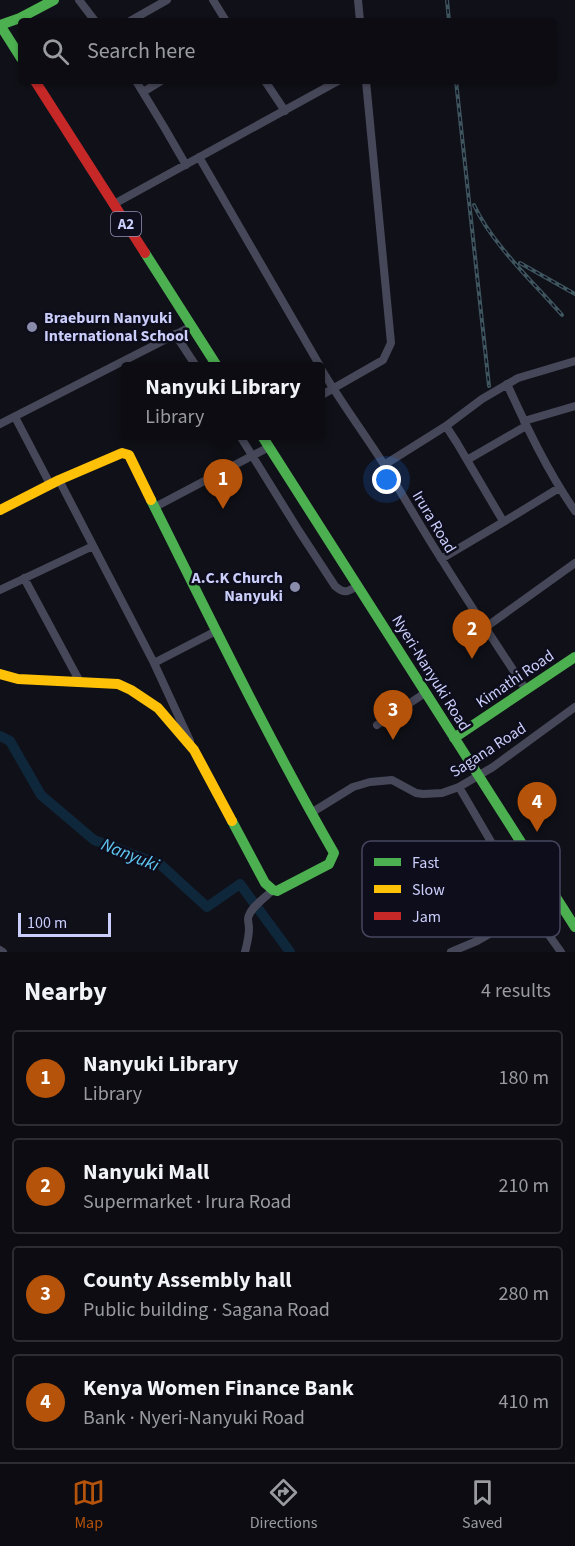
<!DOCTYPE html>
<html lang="en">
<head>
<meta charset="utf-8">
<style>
	:root { --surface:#0c0c12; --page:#15151b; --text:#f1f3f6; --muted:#9a9b9f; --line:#2c2c32; --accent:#b45309 }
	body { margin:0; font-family:"Source Sans 3",sans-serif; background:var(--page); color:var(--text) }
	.scale { position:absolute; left:18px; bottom:15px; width:93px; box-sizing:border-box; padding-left:6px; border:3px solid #cbcefb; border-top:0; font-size:16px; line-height:21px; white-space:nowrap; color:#cbcefb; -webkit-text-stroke:4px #0d0d1c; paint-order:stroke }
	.you { position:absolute; left:387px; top:480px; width:21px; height:21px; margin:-15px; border:4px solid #fff; border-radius:50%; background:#1a73e8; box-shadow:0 0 0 9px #1a73e833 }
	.badge { display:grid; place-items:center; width:39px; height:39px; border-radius:50%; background:var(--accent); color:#fff; font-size:20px; font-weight:700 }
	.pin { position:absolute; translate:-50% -50px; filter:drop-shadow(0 2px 3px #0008) }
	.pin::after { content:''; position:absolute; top:32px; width:21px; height:18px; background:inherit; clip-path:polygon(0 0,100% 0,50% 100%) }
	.popup { position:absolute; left:121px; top:362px; width:204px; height:78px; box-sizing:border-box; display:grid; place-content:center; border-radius:6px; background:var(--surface); filter:drop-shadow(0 2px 4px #0005); font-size:20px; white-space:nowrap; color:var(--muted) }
	.popup b { font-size:22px; color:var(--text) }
	.popup::after { content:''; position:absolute; left:50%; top:100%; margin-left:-12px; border:12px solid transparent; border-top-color:var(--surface) }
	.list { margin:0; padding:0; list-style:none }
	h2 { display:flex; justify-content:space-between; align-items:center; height:78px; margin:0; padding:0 24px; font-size:26px }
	h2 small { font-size:20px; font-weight:400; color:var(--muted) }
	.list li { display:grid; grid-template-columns:39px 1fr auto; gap:18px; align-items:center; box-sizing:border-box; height:96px; margin:0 12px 12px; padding:0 12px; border:2px solid var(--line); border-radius:6px }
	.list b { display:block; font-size:22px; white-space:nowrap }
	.list p { margin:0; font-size:20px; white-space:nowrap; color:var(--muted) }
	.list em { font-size:20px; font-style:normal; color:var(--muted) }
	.icon { flex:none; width:33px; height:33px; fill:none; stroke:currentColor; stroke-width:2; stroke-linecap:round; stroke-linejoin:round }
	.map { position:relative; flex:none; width:575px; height:952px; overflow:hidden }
	.search { position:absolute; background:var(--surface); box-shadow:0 2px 4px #0004; left:18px; right:18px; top:18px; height:66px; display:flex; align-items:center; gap:15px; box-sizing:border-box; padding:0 21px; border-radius:6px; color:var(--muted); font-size:22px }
	.sheet { height:510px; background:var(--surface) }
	nav { display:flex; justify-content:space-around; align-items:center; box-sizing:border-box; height:84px; border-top:2px solid var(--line); background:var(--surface); font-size:16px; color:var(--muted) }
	nav a { display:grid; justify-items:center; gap:3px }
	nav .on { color:var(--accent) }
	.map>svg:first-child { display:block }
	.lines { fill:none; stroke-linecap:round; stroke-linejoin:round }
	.river { stroke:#0f273b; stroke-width:10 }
	.street { stroke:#464859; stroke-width:8 }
	.fast { stroke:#4caf50; stroke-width:10 }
	.slow { stroke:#ffc107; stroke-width:10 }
	.jam { stroke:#c62828; stroke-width:10 }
	.rail-casing { stroke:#3e555e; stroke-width:4 }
	.rail { stroke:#0d0d1c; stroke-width:1.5; stroke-dasharray:4.5; stroke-linecap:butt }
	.poi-dot { fill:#8a8cac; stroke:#0d0d1c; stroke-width:2 }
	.labels { text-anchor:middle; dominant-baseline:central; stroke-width:5; stroke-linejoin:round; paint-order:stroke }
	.shield { fill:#0d0d1c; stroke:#9294b8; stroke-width:1.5 }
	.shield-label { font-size:15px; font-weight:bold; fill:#cbcefb }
	.poi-label { font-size:16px; font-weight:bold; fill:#cbcefb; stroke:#0d0d1c; text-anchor:start }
	.street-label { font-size:16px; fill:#cbcefb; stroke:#0d0d1c }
	.water-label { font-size:18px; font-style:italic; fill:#61c8f4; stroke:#0d0d1c }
	.key { fill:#0d0d1c; stroke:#46475f; stroke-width:1.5 }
	.key-label { font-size:16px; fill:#cbcefb }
</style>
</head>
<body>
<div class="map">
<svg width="575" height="952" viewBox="0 0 575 952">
	<rect width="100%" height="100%" fill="#101018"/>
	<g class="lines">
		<path class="river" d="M0 736 10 741 41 795 94 840 161 865 207 907 240 884 290 952"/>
		<path class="street" d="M79 0 95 21
			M213 0 226 21
			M358 0 360 21
			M130 21 167 0
			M136 81 164 127 186 165
			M265 81 285 111
			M143 92 161 81
			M199 157 320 366
			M114 204 338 81
			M175 334 196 366
			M320 367C340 401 364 433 385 466 404 497 422 529 442 560 469 604 498 646 526 690
			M507 384C527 428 548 472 575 511
			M320 396 383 360 391 343 366 81
			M15 417 50 484
			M524 421 575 406
			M0 424 192 326
			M446 426 482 399 518 378 575 361
			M240 436 299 531 335 586C344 594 348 592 357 586
			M467 460 526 426
			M384 465 446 426 457 443 503 521
			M59 480 154 663 190 741
			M155 507 269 447
			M441 559 515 515 559 488
			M24 578 80 682
			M0 590 93 546
			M486 627 575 563
			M154 663 216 631
			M377 725 425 693
			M459 787 531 910 561 952
			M311 813 353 787 370 782 392 780 416 793 423 794 442 793 459 787 493 767 575 707
			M391 882 459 887 500 894 516 884 537 867
			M0 950 3 952
			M245 952C247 944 249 937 249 928 249 925 248 922 248 919 249 908 266 897 273 890
			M451 952 477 941 531 910"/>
		<path class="fast" d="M0 25 20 18 54 0
			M0 25 21 58
			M145 253 217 366
			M262 436 575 927
			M151 500C210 618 268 738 334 853L329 864 277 891 273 890 265 883 232 821
			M454 738 575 657"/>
		<path class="slow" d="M0 510 59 480 122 453 129 455 151 500
			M0 674 18 679 118 684 131 690 158 708 194 750 232 821"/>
		<path class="jam" d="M35 81 145 253"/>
		<defs>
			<path id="rail" d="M447 0 449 21
				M456 81 489 386
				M474 205C492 244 533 282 562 315
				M520 263 575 294"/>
		</defs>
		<use href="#rail" class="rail-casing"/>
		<use href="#rail" class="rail"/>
	</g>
	<g class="poi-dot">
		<circle cx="32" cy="327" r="6"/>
		<circle cx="295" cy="587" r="6"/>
	</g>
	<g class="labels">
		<rect class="shield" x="111" y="212" width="30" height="24" rx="4.5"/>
		<g class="shield-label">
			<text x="126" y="224">A2</text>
		</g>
		<g class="poi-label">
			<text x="44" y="318">Braeburn Nanyuki<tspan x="44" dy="18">International School</tspan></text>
			<text x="283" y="578" text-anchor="end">A.C.K Church<tspan x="283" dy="18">Nanyuki</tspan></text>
		</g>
		<g class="street-label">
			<text transform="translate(434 522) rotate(59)">Irura Road</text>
			<text transform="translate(431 673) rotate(58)">Nyeri-Nanyuki Road</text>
			<text transform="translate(515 679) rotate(-34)">Kimathi Road</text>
			<text transform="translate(488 750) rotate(-33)">Sagana Road</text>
		</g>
		<g class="water-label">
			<text transform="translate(130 855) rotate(22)">Nanyuki</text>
		</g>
	</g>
	<rect x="362" y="841" width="198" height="96" rx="9" class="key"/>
	<rect x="374" y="858" width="27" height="8" fill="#4caf50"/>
	<rect x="374" y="885" width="27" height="8" fill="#ffc107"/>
	<rect x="374" y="912" width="27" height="8" fill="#c62828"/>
	<g class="key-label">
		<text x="412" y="868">Fast</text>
		<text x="412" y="895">Slow</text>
		<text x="412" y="922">Jam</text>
	</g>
</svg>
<div class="scale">100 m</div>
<div class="you"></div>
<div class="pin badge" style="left:223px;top:509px">1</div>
<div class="popup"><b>Nanyuki Library</b>Library</div>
<div class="pin badge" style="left:472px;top:659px">2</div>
<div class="pin badge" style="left:393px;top:740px">3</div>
<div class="pin badge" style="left:537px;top:832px">4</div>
<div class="search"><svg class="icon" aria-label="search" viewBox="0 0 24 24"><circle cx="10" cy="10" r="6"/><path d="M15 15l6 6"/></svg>Search here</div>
</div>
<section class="sheet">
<h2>Nearby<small>4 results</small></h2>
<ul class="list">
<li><span class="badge">1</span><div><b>Nanyuki Library</b><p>Library</p></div><em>180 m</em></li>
<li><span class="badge">2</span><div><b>Nanyuki Mall</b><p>Supermarket · Irura Road</p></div><em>210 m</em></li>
<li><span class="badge">3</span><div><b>County Assembly hall</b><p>Public building · Sagana Road</p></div><em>280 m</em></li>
<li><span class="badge">4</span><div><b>Kenya Women Finance Bank</b><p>Bank · Nyeri-Nanyuki Road</p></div><em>410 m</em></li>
</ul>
</section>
<nav>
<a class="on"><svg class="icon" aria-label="map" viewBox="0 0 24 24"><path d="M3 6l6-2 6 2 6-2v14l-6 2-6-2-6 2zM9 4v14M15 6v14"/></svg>Map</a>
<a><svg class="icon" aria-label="directions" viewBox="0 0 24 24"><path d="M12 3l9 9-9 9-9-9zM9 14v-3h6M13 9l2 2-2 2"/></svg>Directions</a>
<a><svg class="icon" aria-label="saved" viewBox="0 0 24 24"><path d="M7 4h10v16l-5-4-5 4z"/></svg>Saved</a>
</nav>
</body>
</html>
